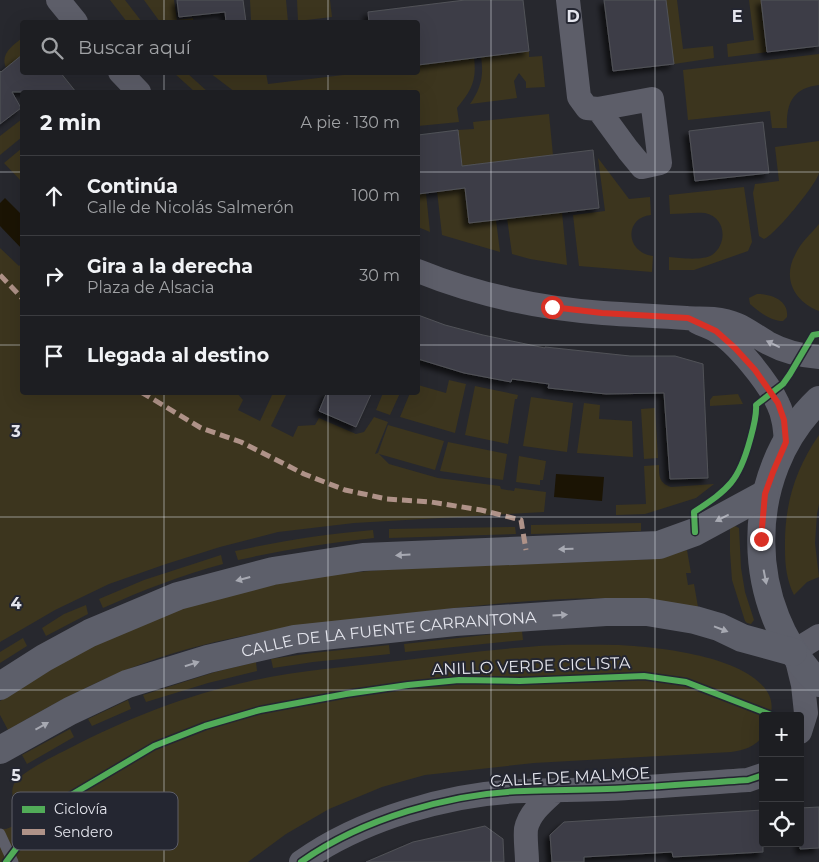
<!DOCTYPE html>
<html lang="es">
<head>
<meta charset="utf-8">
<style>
	:root { --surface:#1d1e22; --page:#2a2b2f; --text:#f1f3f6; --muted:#a0a2a5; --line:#3b3c40 }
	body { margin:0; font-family:Montserrat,sans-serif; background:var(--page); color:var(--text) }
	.controls { position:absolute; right:15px; bottom:15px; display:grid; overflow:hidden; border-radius:5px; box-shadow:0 5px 20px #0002 }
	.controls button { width:45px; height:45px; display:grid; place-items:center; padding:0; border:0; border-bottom:1px solid var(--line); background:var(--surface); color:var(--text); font:25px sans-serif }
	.stop { position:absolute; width:15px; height:15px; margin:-11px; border:4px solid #d93025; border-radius:50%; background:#fff }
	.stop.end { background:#d93025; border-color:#fff; box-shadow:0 1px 5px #0008 }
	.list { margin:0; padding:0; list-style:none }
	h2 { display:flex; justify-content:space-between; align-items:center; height:65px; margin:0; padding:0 20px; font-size:21px }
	h2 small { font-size:16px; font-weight:400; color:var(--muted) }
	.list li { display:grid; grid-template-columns:32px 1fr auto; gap:15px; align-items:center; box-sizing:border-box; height:80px; padding:0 20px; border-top:1px solid var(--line) }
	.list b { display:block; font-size:19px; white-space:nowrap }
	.list p { margin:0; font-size:16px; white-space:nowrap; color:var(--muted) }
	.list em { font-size:16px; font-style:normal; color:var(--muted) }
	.icon { flex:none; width:28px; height:28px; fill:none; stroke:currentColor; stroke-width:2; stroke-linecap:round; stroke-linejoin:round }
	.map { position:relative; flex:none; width:819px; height:862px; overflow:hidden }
	.search { position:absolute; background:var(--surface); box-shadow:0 5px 20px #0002; left:20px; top:20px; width:400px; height:55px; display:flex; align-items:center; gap:12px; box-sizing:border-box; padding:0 18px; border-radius:5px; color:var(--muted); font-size:19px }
	.panel { position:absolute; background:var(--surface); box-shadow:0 5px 20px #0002; left:20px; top:90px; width:400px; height:305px; border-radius:5px }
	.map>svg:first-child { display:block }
	.green { fill:#3c351e }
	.water { fill:#1b1404 }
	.building { fill:#3d3e46; stroke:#515258; filter:url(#shadow) }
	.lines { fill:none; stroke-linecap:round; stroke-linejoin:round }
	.lane { stroke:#5d5e69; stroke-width:11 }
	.street { stroke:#5d5e69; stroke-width:24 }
	.primary { stroke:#5d5f6a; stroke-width:28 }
	.quiet { stroke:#af9288; stroke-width:5; stroke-dasharray:10 5; stroke-linecap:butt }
	.cycleway-casing { stroke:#242631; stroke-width:9 }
	.cycleway { stroke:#51ab58; stroke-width:6 }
	.oneway { fill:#a7a8b2 }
	.oneway2 { fill:#a7a9b2 }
	.route { stroke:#d93025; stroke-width:6 }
	.grid { fill:none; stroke:#e4e5ed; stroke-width:1; stroke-opacity:0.55 }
	.labels { text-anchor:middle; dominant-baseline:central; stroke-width:4; stroke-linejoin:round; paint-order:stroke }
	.street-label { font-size:16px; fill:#e4e5ed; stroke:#242631 }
	.key { fill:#242631; stroke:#5e5f69; stroke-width:1 }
	.key-label { font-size:14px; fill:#e4e5ed }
	.grid-label { font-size:16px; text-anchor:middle; font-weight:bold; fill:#e4e5ed; stroke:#242631; stroke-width:4; stroke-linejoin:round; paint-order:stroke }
</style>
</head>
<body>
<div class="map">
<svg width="819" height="862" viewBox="0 0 819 862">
	<defs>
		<filter id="shadow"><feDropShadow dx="-4.5" dy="4.5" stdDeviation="2.5" flood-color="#0009"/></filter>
	</defs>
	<rect width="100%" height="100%" fill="#27282e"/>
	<path class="green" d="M110 0H125L142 22H127Z
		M144 0H174L177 20 193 18V22H160Z
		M250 0H286L288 22H230L251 20Z
		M297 0H330L332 17 298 21Z
		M666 0H677L683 49 713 46 714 58 674 64Z
		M749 0H761L767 52 728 57 727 44 754 40Z
		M22 38V55L6 68C0 54 12 46 22 38Z
		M529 51V57L542 56 545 87 526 88V82L519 73 514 81 517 98 470 104C481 88 484 76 481 57Z
		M819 54V85C793 88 786 103 787 128H772L770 111 688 120 683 70Z
		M474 58C477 81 471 91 457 108L459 122 418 126V92H235L210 73H266L268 84 360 73 418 72V65Z
		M174 73H187L208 92H195Z
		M549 114 553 155 462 166 458 130 474 129 473 122Z
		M22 119V137L0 155V136Z
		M819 141C819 151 819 164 819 173 816 185 774 236 764 239L759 236 753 193 755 184 779 181 775 147Z
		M22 148V182L4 163Z
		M598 158 629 199 650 197 651 215C625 217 624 252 653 256L652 272 579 266 573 215 605 211Z
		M744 187 752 242 748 251 694 270H669V257C680 258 702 261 712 255 728 244 726 217 705 213 694 212 681 214 670 214L669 195Z
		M465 188 496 220 500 252 442 235 437 191Z
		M426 193 430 232 418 227V194Z
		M562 212 567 265 530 259 512 254 507 218Z
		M819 224V311C795 302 782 279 795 255 800 243 811 234 819 224Z
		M0 248 19 266 22 263V392L237 393 243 400 238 410 260 421 273 393H287L271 426 293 437 298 426 315 425 319 418 356 434 364 432 374 417 388 422 375 454 378 453 388 425 444 441 435 470 379 454 389 464 438 478 500 486 501 489 514 491 515 488 546 492 544 512 354 523 278 532 220 547 166 564 109 584 55 610 0 642Z
		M757 294C771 294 789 300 787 317L783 321C771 321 759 312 750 304L749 298Z
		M449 380 466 384 455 433 400 417 410 393 418 392V385L446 393Z
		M475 386 518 395 517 399H515L508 444 465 435Z
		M383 393H400L390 415 376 410Z
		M738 394 743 404 710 406V400L713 396Z
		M531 397 573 403 567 452 523 446Z
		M584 403 600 405 599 419 632 421 633 457 577 453Z
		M655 408 658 458 644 459 641 409Z
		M819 435V504L817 514 815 543 819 577 807 582 794 595C787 581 785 566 785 550 784 507 794 471 819 435Z
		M448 442 507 454 503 480 440 471Z
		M519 456 546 461 543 480H540V485L516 482Z
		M659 465C659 476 659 483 671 487L714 484 696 498 645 514 616 515V505L646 504 644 466Z
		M641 523V531L531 534V525Z
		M733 525 739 528 741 568 745 592 754 620 751 624 747 623 745 621 732 580 730 552V527Z
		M515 527 516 534 389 538V529Z
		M373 530 374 538C328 543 283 550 238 560L235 551C281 541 326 534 373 530Z
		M687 550 691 573H686L688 585 694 584 698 607C677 605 655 600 634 599 555 595 475 606 396 615 312 624 228 633 147 662 98 679 53 704 8 730L0 715V701L73 656 122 632 156 618 198 603 305 577 391 569 656 559Z
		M221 555 223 564C182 575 143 590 103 608L99 599 144 580Z
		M86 605 88 614 46 636 42 628 64 614Z
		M522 631 523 640 405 652 404 644Z
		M23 638 27 646 0 663V652Z
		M389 645 390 654 313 662 273 668 271 659 312 653Z
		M619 645C657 647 750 656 769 695 772 701 772 708 771 714L763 716V736C755 747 744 750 731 752L534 763 425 775 382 787 329 809 286 834 248 862H0V829H6L24 822C19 810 8 797 14 784 19 773 56 755 68 749 126 719 186 695 251 681 298 670 348 667 397 661 440 656 484 650 528 647 558 644 589 645 619 645Z
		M256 662 257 671 208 683 146 702 143 695 215 672Z
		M128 700 131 709 92 726 88 719Z
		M70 729 74 737 27 764 22 755Z"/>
	<path class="water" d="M5 198 22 215V249L0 226V203Z
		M556 474 604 477 602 501 554 497Z"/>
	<path class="building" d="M177 0H243L246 22H226L225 12 179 17Z
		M465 0H523L529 51 418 65V22H369L368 12Z
		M604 0H666L674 64 613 71Z
		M761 0H819V46L767 52Z
		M22 55V72H60L76 92H12L21 108 0 124V71L1 72Z
		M763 122 769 173 695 181 689 131Z
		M458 130 462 166 593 150 599 208 469 223 465 188 418 194V135Z
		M418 315 445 325 483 335 545 348V347L630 356H675L703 364 708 478 670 479 664 393 606 394 548 388 549 384 512 379 511 382 464 373 418 359Z
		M327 392H372L356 427 319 411Z
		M819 807V848L800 849V808Z
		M763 810V852L673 857 672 852 584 857V862H552L550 835 564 822Z
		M485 826 503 839 504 862H366L413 842Z"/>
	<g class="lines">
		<path class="lane" d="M0 834 13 862"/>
		<path class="street" d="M58 0 76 22
			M568 0 579 97 587 108 598 109 652 99 660 163 642 167 628 150 598 109
			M120 72 139 92
			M418 271C477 295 539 308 603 313 631 315 658 316 686 318 695 319 704 318 713 319 740 322 746 330 768 343 783 351 802 356 819 357
			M697 322C703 325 709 327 715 330 736 342 768 382 778 404 784 416 785 429 786 442
			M793 652 819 636
			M796 656 803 685 806 713 800 732
			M301 862C361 819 451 793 524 791 551 790 579 790 607 789 654 787 701 783 748 780L763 775
			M527 862C527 852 525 840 526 829 529 813 544 801 555 791"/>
		<g class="primary">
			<path d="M819 400C741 474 743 609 819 683"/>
			<path d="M0 686 44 658 90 633 178 596 273 571 363 557 659 545 695 532 765 494"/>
			<path id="s1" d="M0 750 70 711 127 684 208 659 295 639 455 622 606 612H647L695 620 719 627 742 638 793 652"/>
		</g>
		<path class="quiet" d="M0 275 22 298
			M141 392 201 428 241 442 304 474 345 490 387 499 431 502 481 510 521 520 526 550"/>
		<defs>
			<path id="cycleway" d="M695 532 694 512C729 489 739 481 750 440 753 429 757 416 756 405L783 384 790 374 813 335 819 334
				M6 862 30 830 51 811 56 804 154 746 205 726 260 710 346 694 408 685 459 680 520 681 644 676 686 682 774 716
				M301 862C361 819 451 793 524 791 551 790 579 790 607 789 654 787 701 783 748 780L763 775"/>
		</defs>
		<use href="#cycleway" class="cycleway-casing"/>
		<use href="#cycleway" class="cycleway"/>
	</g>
	<defs><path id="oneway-solid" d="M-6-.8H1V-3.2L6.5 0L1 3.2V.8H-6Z" transform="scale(1.25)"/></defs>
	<use class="oneway" href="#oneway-solid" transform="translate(773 344) rotate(-154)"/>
	<g class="oneway2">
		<use href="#oneway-solid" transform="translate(722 518) rotate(153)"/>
		<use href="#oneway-solid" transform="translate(566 549) rotate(178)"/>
		<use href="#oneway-solid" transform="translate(403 555) rotate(177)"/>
		<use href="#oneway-solid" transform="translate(765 577) rotate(79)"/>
		<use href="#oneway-solid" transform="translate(243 579) rotate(165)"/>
		<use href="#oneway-solid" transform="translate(560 615) rotate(-4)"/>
		<use href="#oneway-solid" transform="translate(721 629) rotate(21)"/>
		<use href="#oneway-solid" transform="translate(192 664) rotate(-17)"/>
		<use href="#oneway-solid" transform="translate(42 726) rotate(-29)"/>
	</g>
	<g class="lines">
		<path class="route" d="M552 307 602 313 688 318 716 331 735 348 755 370 778 403 784 420 786 442 773 472 765 494 761 539"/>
	</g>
	<path class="grid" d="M164 0V22M328 0V22M491 0V862M655 0V862M164 72V92M328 72V92M0 172H22M418 172H819M0 345H22M418 345H819M164 392V862M328 392V862M0 517H819M0 690H819"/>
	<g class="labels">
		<g class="street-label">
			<text stroke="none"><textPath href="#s1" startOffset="411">CALLE DE LA FUENTE CARRANTONA</textPath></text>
			<text transform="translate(531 666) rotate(-2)">ANILLO VERDE CICLISTA</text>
			<text transform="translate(570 777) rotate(-3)">CALLE DE MALMOE</text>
		</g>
	</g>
	<rect x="12" y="792" width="166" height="58" rx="8" class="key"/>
	<rect x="22" y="806" width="23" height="7" fill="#51ab58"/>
	<rect x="22" y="829" width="23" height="6" fill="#af9288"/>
	<g class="key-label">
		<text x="54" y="814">Ciclovía</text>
		<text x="54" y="837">Sendero</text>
	</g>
	<g class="grid-label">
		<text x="573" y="22">D</text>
		<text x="737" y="22">E</text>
		<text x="16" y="437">3</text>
		<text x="16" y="609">4</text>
		<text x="16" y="781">5</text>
	</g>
</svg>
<div class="controls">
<button>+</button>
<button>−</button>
<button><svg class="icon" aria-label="locate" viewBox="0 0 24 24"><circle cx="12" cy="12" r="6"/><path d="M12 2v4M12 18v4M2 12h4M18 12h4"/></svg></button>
</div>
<div class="stop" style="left:552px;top:307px"></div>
<div class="stop end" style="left:761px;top:539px"></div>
<div class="search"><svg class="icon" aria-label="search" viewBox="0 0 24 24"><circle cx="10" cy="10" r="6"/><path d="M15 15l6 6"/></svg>Buscar aquí</div>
<section class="panel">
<h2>2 min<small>A pie · 130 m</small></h2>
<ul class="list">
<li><svg class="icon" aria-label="ahead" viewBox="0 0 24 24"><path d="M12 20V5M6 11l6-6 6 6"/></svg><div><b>Continúa</b><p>Calle de Nicolás Salmerón</p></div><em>100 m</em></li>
<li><svg class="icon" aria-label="right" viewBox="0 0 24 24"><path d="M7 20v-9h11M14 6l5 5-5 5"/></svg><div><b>Gira a la derecha</b><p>Plaza de Alsacia</p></div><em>30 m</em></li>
<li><svg class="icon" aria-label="arrive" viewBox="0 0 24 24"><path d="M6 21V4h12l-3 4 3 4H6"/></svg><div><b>Llegada al destino</b></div></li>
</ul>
</section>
</div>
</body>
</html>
